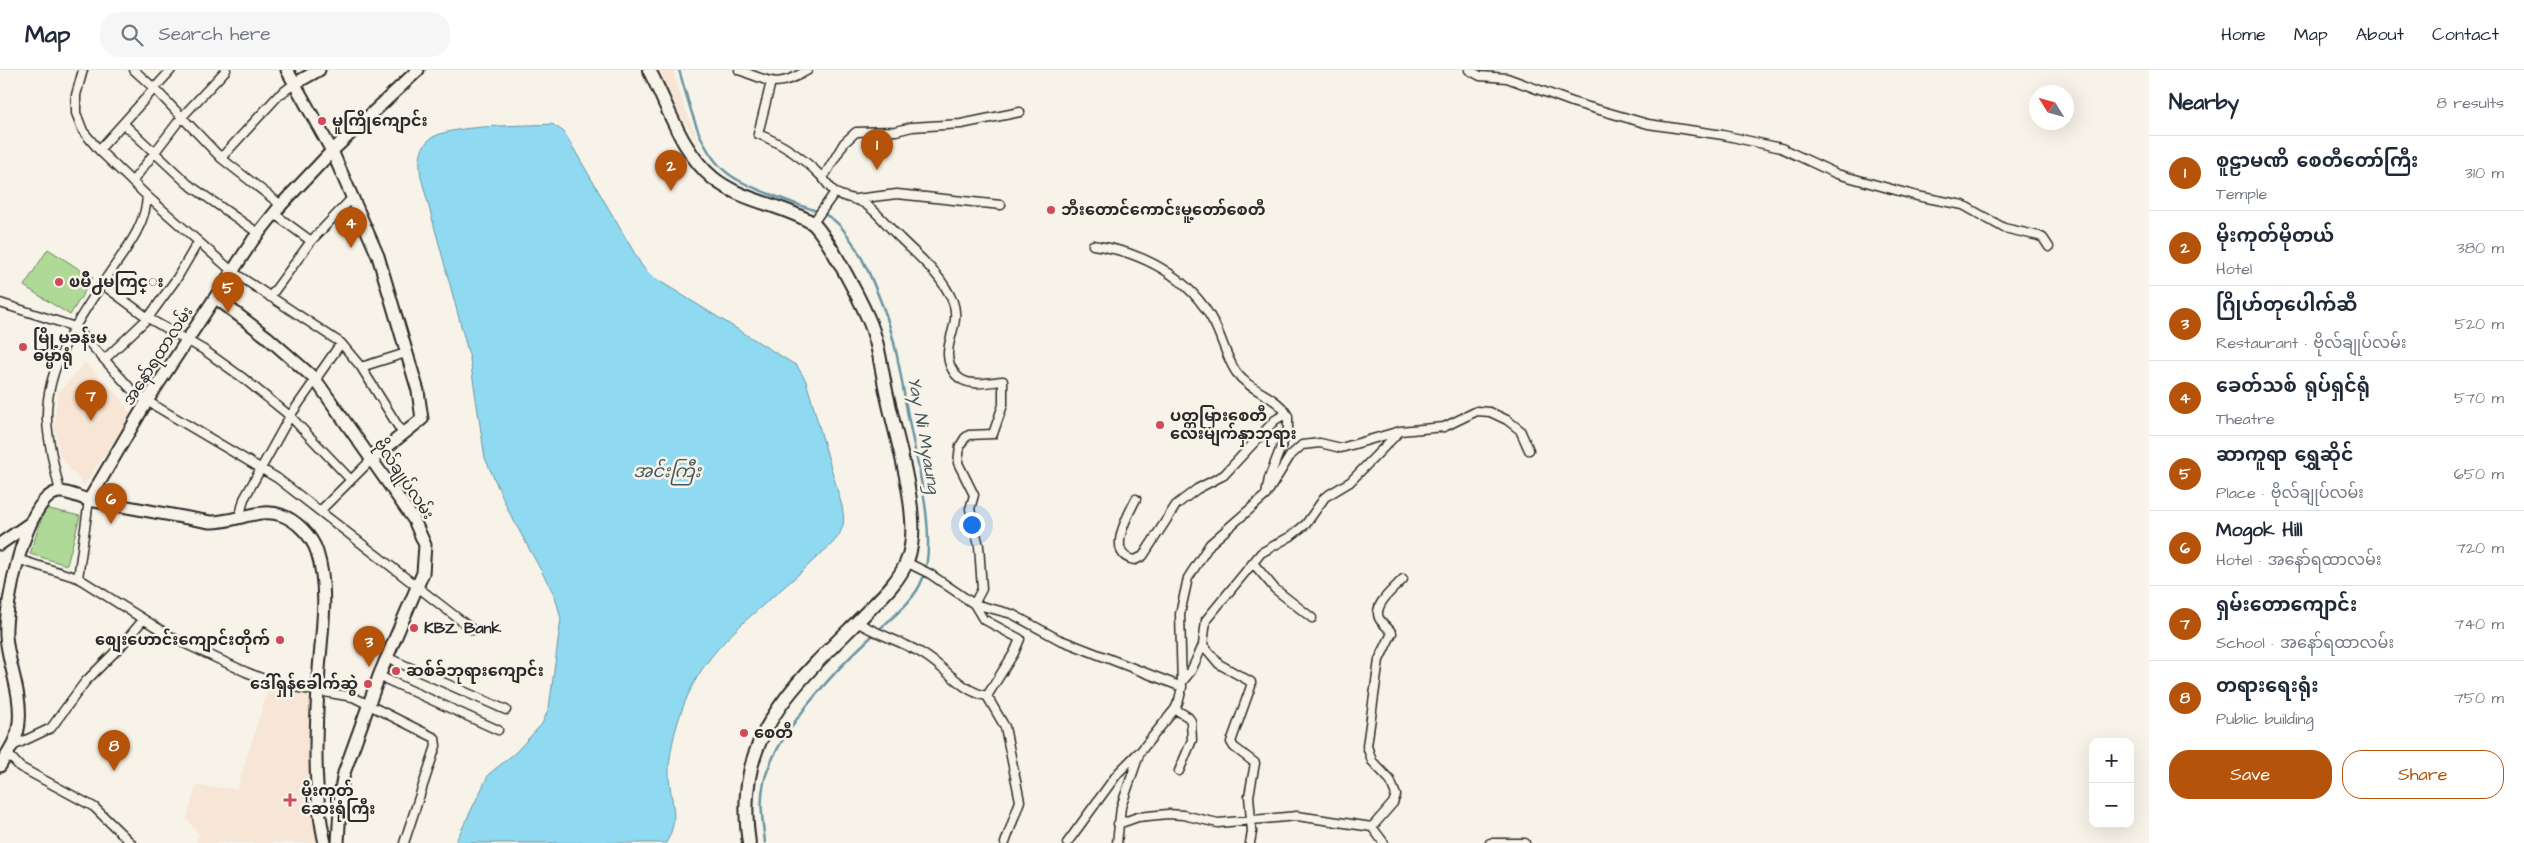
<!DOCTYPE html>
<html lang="en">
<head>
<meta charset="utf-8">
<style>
	:root { --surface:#fff; --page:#f6f6f7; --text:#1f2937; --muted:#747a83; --line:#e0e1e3; --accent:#b45309 }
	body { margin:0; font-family:"Architects Daughter","Noto Sans Myanmar",sans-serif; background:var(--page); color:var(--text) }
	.controls { position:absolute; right:15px; bottom:15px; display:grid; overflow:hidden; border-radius:10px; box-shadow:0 5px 20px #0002 }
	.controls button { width:45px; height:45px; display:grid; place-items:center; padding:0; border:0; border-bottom:1px solid var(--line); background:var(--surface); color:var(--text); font:25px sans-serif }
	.compass { position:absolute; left:2029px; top:15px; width:45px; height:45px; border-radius:50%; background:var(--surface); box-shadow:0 5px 20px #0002; rotate:307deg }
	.you { position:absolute; left:971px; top:454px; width:18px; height:18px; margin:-12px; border:4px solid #fff; border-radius:50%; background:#1a73e8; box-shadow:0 0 0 8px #1a73e833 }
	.badge { display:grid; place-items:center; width:32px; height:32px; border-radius:50%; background:var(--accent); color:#fff; font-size:16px; font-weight:700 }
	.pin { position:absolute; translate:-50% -41px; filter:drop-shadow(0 1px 2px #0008) }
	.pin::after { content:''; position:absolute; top:26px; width:18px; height:15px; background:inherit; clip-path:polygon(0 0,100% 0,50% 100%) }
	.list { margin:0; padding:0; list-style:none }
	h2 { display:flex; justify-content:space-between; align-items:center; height:65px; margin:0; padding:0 20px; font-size:21px }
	h2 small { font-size:16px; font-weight:400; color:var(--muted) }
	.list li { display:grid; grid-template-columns:32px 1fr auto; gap:15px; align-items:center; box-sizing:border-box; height:75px; padding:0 20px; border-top:1px solid var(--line) }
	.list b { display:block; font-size:19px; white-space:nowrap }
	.list p { margin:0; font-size:16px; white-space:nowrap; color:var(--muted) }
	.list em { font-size:16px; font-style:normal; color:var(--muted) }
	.actions { display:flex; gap:10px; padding:15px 20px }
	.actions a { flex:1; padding:11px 0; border:1px solid var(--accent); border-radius:20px; text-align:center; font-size:18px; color:var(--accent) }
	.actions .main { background:var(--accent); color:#fff }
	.icon { flex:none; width:28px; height:28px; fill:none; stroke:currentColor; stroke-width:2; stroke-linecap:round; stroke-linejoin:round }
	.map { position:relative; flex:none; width:2149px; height:773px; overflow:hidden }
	header { display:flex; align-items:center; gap:30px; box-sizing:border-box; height:70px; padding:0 25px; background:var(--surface); border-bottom:1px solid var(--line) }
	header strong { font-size:24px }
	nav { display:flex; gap:28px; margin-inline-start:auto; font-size:18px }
	.search { width:350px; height:45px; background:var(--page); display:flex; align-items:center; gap:12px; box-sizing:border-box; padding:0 18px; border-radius:20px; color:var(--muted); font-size:19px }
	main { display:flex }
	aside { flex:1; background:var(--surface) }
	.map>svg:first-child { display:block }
	.built { fill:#f7e5d5 }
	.green { fill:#afd996; stroke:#6d8260 }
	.water { fill:#90daf1; stroke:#6894a2 }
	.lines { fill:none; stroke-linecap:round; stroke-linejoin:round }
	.stream { stroke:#6894a2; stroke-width:2.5 }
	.street-casing { stroke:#2b2b2b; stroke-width:11 }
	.secondary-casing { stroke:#2b2b2b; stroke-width:15 }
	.primary-casing { stroke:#2b2b2b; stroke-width:16 }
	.street { stroke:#f7f3e8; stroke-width:8 }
	.secondary { stroke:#f7f3e8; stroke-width:11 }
	.primary { stroke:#f7f3e8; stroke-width:12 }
	.poi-dot { fill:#d1495b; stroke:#f7f3e8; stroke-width:2 }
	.labels { text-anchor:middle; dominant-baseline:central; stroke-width:5; stroke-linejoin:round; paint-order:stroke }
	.poi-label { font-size:16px; font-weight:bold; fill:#2b2b2b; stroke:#f7f3e8; text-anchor:start }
	.street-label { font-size:16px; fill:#2b2b2b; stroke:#f7f3e8 }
	.water-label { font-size:18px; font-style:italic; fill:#44575c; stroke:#f7f3e8 }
</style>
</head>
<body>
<header>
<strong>Map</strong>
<div class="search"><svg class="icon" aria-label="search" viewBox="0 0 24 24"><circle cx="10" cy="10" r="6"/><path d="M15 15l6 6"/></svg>Search here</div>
<nav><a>Home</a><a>Map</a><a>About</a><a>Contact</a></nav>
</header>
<main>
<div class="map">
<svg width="2149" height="773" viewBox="0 0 2149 773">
	<rect width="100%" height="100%" fill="#f7f3e8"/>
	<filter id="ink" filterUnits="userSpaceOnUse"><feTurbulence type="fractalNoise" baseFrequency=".02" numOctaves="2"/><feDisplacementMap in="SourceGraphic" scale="10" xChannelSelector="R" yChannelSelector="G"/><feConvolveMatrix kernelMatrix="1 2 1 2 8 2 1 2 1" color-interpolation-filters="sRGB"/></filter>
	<g filter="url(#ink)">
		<path class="built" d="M657 0H673L684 36 702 80 671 31Z
			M85 293 116 323 131 345 84 416 60 386 55 357 57 324Z
			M268 620 316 622 321 773H196L199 764 187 749 196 716 237 719Z"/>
		<path class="green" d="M48 179 93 208 70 245 24 216Z
			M45 438 80 446 67 495 30 484Z"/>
		<path class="water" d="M552 54 564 62 642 196 653 207 797 296 806 311 842 436C843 443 845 451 842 458 839 470 826 479 817 487 781 523 735 553 705 595 685 623 671 665 669 699 668 728 682 745 666 773H455L489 704 516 682 542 654 549 638 561 549 555 526 509 442 485 388 470 289 421 107C419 94 418 80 429 70 445 54 527 56 552 54Z"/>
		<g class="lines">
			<path class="stream" d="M679 0C690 35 699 86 733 107 750 118 773 125 793 133 812 140 827 141 842 158 862 182 875 216 886 245 897 277 902 313 908 346 916 389 938 467 923 508 914 533 889 549 871 567 835 600 775 665 764 712 759 732 763 753 765 773"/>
			<defs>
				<path id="street" d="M83 0 76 25V43L83 61 99 80 147 126 233 202 341 273 290 346 244 429 239 449
					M134 0 155 19 221 88 281 135
					M739 0C772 12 776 19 808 0
					M1469 0 1480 6 1507 8 1575 33 1648 54 1723 65 1781 78 1837 104 1917 126 1963 135 2004 158 2039 166 2043 168 2049 177
					M771 12 758 64C781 73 803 88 821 106 826 111 830 119 836 123 845 128 856 128 865 134 879 143 888 157 900 168 920 188 942 205 953 232 963 259 935 279 956 305 967 318 989 312 1003 311V335L993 364 969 365 965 368 960 376 958 393 974 425 970 439 979 476 982 519 974 534 983 549 1020 569 1014 583 987 626C961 621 945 597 923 584 901 571 878 565 857 552
					M124 54 188 114 258 163
					M99 80 171 0
					M221 88 278 26 294 14
					M823 108 844 73 856 62 896 61 912 57 961 54 1020 42
					M132 112 181 48 226 0
					M856 129 897 124 1001 135
					M273 143 311 171
					M813 153 835 122
					M1093 175C1143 182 1190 207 1214 253 1222 268 1226 287 1236 302 1250 322 1277 325 1288 346
					M102 214 148 248 204 280 243 308 290 346 350 409
					M270 227 311 171 353 127
					M0 233 75 257 130 318 147 331 277 408 473 560
					M341 273 361 297 406 283
					M105 289 148 248 177 208 198 172
					M361 297 403 364
					M1400 361 1444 357 1477 341 1490 342 1507 350 1520 360 1529 380
					M60 422C55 399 48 374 47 350 45 295 81 245 111 201 126 179 146 155 147 126
					M320 441 372 389
					M20 490 78 508 175 569 246 602 277 614 353 627 435 668 436 676 404 773
					M906 492 930 504 974 534 1012 544 1058 569 1182 617
					M1253 493 1275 519 1312 548
					M78 508 89 430
					M1203 575 1206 550 1261 483 1291 466 1306 454 1325 427 1350 412 1400 361 1341 378 1320 373 1302 375 1290 386 1269 420
					M386 587 506 640
					M379 606 498 660
					M1182 612 1191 601 1203 575 1219 594 1251 612V616L1231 672 1234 677 1255 693 1249 726 1252 762 1250 773
					M987 626 1005 657 1020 731 1005 773
					M1175 639 1188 647 1191 651 1192 670 1179 701
					M13 676 51 658 85 612 122 575 143 550
					M7 683 20 697 94 737 131 773
					M1118 754 1138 747 1168 744 1183 745 1218 753 1297 746 1372 757 1384 773
					M1372 757 1393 733 1396 725 1390 710 1372 691 1367 676 1379 590 1392 563C1388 557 1382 554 1379 548 1373 534 1395 518 1403 509
					M1067 773 1118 703 1138 683
					M1117 773 1121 737 1140 682 1175 639 1179 630 1182 617 1180 544 1188 508 1210 474 1266 425 1269 408 1288 359V346H1282L1275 350 1224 405 1197 419 1176 435 1143 486 1135 490C1104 486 1129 443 1136 429
					M1490 773H1525"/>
				<path id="secondary" d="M287 0 332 81 378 186 418 321 422 349 372 389
					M294 14 319 0
					M216 228 267 267 315 309 414 450 425 475 423 503 379 606 344 703 341 719 338 773
					M89 430 210 452C233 453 260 437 281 445 296 450 312 466 317 482 329 519 322 560 319 599 316 655 312 717 325 773
					M0 474 29 454
					M0 696C8 681 18 670 19 652 22 623 8 594 6 566 4 538 26 425 59 422 67 421 80 428 89 430L147 331 253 170 281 135 332 81 418 0"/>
				<path id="primary" d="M649 0C668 35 681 82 713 108 741 131 780 134 811 152 825 161 860 230 868 248 878 270 881 297 886 321 895 363 909 406 912 449 913 463 912 478 907 491 898 514 876 532 860 549 816 593 759 643 749 708 745 729 746 752 749 773"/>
			</defs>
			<use href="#street" class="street-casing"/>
			<use href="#secondary" class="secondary-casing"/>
			<use href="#primary" class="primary-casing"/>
			<use href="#street" class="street"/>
			<use href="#secondary" class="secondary"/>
			<use href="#primary" class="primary"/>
		</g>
	</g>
	<g class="poi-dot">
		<circle cx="322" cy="51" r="5"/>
		<circle cx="1051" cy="140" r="5"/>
		<circle cx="59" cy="212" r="5"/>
		<circle cx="23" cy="277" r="5"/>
		<circle cx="1160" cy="355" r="5"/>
		<circle cx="414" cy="558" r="5"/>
		<circle cx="280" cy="570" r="5"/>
		<circle cx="396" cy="601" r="5"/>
		<circle cx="368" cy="614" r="5"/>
		<circle cx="744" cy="663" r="5"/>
		<path d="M287.5 722.5h5v5h5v5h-5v5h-5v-5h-5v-5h5z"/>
	</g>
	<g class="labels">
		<g class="poi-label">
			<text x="332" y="51">မူကြိုကျောင်း</text>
			<text x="1061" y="140">ဘီးတောင်ကောင်းမူ့တော်စေတီ</text>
			<text x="69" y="212">ၿမိဳ႕မကြင္း</text>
			<text x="33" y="268">မြို့မခန်းမ<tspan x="33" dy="18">ဓမ္မာရုံ</tspan></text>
			<text x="1170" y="346">ပတ္တမြား‌စေတီ‌<tspan x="1170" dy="18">လေးမျက်နှာဘုရား</tspan></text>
			<text x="424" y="558">KBZ Bank</text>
			<text x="270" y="570" text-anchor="end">စျေးဟောင်းကျောင်းတိုက်</text>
			<text x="406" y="601">ဆစ်ခ်ဘုရားကျောင်း</text>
			<text x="358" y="614" text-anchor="end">ဒေါ်ရှန်ခေါက်ဆွဲ</text>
			<text x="754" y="663">စေတီ</text>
			<text x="301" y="721">မိုးကုတ်‌<tspan x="301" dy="18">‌ဆေးရုံကြီး</tspan></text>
		</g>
		<g class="street-label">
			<text transform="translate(158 286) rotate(-57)">အ‌နော်‌ရထာလမ်း</text>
			<text transform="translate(404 409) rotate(56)">ဗိုလ်‌ချုပ်‌လမ်း</text>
		</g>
		<g class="water-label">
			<text transform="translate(924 365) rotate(80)">Yay Ni Myaung</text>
			<text x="667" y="401">အင်းကြီး</text>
		</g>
	</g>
</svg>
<div class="controls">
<button>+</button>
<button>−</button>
</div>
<svg class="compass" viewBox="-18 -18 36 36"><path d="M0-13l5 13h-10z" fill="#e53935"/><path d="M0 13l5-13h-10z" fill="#747a83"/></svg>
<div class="you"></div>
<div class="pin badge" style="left:877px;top:100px">1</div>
<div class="pin badge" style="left:671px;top:121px">2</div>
<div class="pin badge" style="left:369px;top:597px">3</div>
<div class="pin badge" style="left:351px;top:178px">4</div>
<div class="pin badge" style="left:228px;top:243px">5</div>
<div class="pin badge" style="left:111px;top:454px">6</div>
<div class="pin badge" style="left:91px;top:351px">7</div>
<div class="pin badge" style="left:114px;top:701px">8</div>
</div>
<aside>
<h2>Nearby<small>8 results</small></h2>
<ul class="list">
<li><span class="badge">1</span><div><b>စူဠာမဏိ စေတီတော်ကြီး</b><p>Temple</p></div><em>310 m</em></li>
<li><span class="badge">2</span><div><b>မိုးကုတ်မိုတယ်</b><p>Hotel</p></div><em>380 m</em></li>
<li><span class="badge">3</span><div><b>ဂြိုဟ်တုပေါက်ဆီ</b><p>Restaurant · ဗိုလ်‌ချုပ်‌လမ်း</p></div><em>520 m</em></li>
<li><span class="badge">4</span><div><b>ခေတ်သစ် ရုပ်‌ရှင်ရုံ</b><p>Theatre</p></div><em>570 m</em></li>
<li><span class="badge">5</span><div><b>ဆာကူရာ ရွှေဆိုင်</b><p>Place · ဗိုလ်‌ချုပ်‌လမ်း</p></div><em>650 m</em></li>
<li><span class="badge">6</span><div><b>Mogok Hill</b><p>Hotel · အ‌နော်‌ရထာလမ်း</p></div><em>720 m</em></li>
<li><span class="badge">7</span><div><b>ရှမ်းတောကျောင်း</b><p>School · အ‌နော်‌ရထာလမ်း</p></div><em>740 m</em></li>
<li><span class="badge">8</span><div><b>တရားရေးရုံး</b><p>Public building</p></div><em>750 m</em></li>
</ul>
<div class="actions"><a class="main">Save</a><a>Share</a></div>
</aside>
</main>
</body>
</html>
